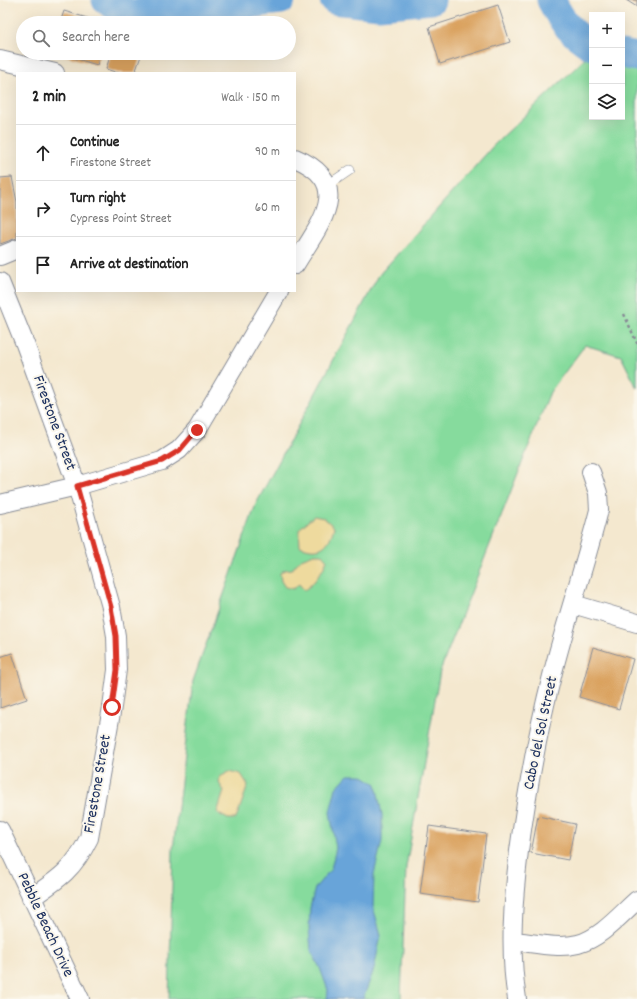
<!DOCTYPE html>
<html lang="en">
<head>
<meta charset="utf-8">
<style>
	:root { --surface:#fff; --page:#f6f6f6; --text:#222; --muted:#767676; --line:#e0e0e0 }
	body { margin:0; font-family:Dekko,sans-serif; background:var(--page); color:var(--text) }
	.controls { position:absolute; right:12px; top:12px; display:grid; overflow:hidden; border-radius:0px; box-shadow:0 4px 16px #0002 }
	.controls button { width:36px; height:36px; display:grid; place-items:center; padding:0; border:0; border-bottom:1px solid var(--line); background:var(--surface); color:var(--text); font:20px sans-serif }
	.stop { position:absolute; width:12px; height:12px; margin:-9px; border:3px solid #d93025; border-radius:50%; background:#fff }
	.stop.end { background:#d93025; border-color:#fff; box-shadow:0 1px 4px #0008 }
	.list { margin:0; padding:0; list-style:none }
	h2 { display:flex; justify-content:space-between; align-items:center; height:52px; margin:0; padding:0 16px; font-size:17px }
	h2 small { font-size:13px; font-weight:400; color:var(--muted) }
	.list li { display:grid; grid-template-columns:26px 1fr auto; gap:12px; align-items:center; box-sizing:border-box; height:56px; padding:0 16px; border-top:1px solid var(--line) }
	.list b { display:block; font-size:15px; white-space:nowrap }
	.list p { margin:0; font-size:13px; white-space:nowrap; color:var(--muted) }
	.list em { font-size:13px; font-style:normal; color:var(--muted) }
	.icon { flex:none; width:22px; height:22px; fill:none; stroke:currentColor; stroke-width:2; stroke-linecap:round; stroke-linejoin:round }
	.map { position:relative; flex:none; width:637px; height:999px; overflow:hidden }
	.search { position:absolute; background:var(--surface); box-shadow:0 4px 16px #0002; left:16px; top:16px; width:280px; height:44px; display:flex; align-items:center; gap:10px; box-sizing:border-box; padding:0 14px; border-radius:22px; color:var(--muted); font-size:15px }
	.panel { position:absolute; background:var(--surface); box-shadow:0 4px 16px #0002; left:16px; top:72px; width:280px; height:220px; border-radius:0px }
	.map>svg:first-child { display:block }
	.green { fill:#86db9d; stroke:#50857e }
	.sand { fill:#eeda9e; stroke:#84847e }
	.water { fill:#68a4d9; stroke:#426a9c }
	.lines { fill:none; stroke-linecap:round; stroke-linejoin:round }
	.river { stroke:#68a4d9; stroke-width:29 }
	.building { fill:#daa25f }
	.lane-casing { stroke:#888c96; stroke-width:10 }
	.street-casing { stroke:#888c96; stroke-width:20 }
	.path { stroke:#888c96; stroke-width:2.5; stroke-dasharray:3 3; stroke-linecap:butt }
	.lane { stroke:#fff; stroke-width:9 }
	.street { stroke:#fff; stroke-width:18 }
	.route { stroke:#d93025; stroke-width:5 }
	.labels { text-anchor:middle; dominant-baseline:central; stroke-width:4; stroke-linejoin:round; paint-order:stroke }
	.street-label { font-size:16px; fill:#1b2f5e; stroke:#fbf7ec }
</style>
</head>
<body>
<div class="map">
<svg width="637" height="999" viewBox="0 0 637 999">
	<rect width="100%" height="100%" fill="#fbf7ec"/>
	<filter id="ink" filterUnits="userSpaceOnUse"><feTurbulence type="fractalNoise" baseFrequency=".025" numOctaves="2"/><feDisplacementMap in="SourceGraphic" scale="8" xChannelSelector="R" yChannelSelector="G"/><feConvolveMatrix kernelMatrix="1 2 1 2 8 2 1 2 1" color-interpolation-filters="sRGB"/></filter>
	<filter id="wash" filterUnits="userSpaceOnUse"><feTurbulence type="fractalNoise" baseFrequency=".012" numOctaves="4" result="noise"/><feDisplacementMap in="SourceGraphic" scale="16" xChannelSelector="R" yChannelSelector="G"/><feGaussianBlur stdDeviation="0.9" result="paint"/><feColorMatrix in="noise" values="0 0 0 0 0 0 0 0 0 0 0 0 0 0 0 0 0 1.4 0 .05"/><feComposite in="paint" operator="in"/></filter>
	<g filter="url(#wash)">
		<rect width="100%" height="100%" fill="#f4e8cf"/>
		<path class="green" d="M592 52V117H622V54L637 57V388L621 356 585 345 550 392 440 671 406 867 401 999H169L173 850 193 681 256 504 379 275 494 145Z"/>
		<path class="sand" d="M314 516 324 518 334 527C329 547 320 554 300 546L299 529Z
			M314 554H322L327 560C324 569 313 586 304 590L299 584 293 589 285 587 281 581 280 573 284 570 292 569 301 559Z
			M229 771 241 774 248 785 236 819H228L217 813 224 791 219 783 220 776Z"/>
		<path class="water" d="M348 775H362L376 784 382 815V841L374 874 373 907 381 935 374 969 363 999H327L328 990 320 968 311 950 309 929 310 908 315 888 331 869 336 848 330 812 336 788Z"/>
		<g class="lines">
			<path class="river" d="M106 0 129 14 181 12 281 0
				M334 0 379 5 431 0
				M551 0C563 23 570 32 592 46
				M622 54 637 57"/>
		</g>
		<g id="blocks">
			<path class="building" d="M626 0H637V7Z
				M498 5 510 42 440 64 429 27Z
				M64 11 104 23H60Z
				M57 53H101L97 65Z
				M111 53H142L135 73H118L106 69Z
				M12 177 17 202V238L0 244V178Z
				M593 647 633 659 619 709 579 697Z
				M12 653 27 699 0 708V657Z
				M538 816 575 824 568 860 531 853Z
				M429 826 486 834 478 902 420 894Z"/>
		</g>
	</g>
	<g filter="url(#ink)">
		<use href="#blocks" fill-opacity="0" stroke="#888c96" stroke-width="1"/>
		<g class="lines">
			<defs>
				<path id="lane" d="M328 185 350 170"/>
				<path id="street" d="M0 60 55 73
					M295 158C357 184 318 226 295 265
					M0 256 17 249
					M0 282 25 344 77 486 111 607 116 636 117 670 112 707 89 838C74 869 59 879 31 898
					M0 504 77 486 162 461 179 450 197 430 279 291
					M573 604 637 623
					M0 830 80 999
					M514 941C534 943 558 949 578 944 601 938 620 915 637 900
					M517 999C509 951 513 900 519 851 527 792 537 734 552 676 566 620 585 566 599 510L598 493 591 472"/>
			</defs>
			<use href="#lane" class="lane-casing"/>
			<use href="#street" class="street-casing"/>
			<path class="path" d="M624 314 637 343"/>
			<use href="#lane" class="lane"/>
			<use href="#street" class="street"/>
		</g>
	</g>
	<g class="lines" filter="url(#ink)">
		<path class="route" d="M112 707 117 670 116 636 111 607 77 486 162 461 180 450 197 430"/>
	</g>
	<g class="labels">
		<g class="street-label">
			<text transform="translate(54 423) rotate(70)">Firestone Street</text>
			<text transform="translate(541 733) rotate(-78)">Cabo del Sol Street</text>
			<text transform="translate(98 784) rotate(-80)">Firestone Street</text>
			<text transform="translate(45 925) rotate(65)">Pebble Beach Drive</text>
		</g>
	</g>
</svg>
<div class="controls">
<button>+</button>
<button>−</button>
<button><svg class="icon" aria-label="layers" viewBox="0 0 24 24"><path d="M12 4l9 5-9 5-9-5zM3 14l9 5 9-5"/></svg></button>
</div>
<div class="stop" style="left:112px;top:707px"></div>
<div class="stop end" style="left:197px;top:430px"></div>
<div class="search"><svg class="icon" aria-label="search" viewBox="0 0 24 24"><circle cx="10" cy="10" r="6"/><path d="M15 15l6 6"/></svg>Search here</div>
<section class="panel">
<h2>2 min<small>Walk · 150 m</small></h2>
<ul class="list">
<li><svg class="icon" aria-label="ahead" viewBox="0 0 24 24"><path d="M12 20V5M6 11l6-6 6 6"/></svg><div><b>Continue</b><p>Firestone Street</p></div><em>90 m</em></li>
<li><svg class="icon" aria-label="right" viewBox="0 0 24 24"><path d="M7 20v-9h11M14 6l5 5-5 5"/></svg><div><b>Turn right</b><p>Cypress Point Street</p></div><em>60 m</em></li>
<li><svg class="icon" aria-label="arrive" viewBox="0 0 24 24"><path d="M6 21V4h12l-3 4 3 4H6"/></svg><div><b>Arrive at destination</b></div></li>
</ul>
</section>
</div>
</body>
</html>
